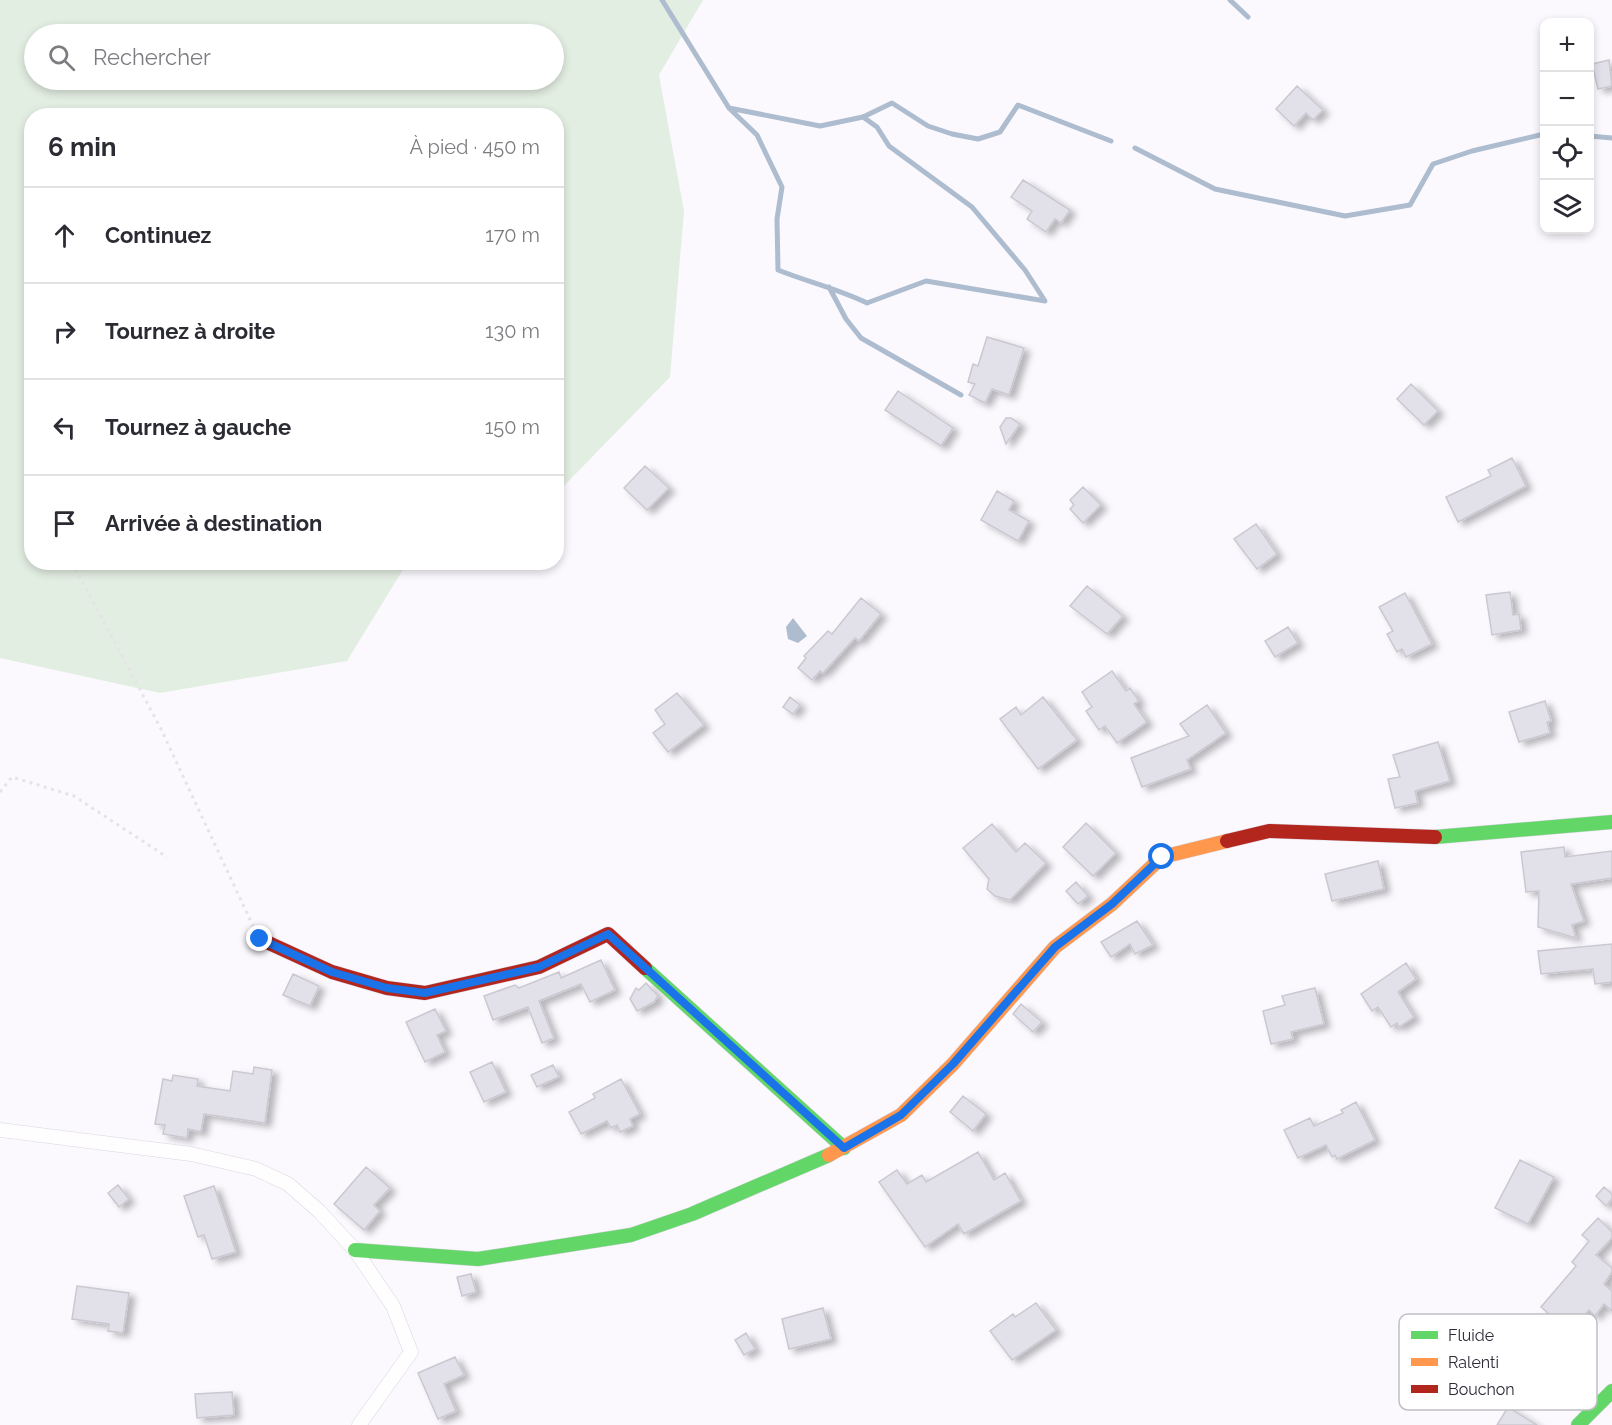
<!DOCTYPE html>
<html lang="fr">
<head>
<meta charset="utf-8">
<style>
	:root { --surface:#fff; --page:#f7f7f7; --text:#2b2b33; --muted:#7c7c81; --line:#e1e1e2 }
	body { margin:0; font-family:Raleway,sans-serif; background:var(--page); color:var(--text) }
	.controls { position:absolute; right:18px; top:18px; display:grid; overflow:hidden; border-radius:12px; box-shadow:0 3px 9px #0003 }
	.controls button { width:54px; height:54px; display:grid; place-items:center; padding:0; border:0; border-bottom:2px solid var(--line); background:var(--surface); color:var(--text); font:30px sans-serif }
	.stop { position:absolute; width:18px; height:18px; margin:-14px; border:4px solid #1a73e8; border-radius:50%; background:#fff }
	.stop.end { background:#1a73e8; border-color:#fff; box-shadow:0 2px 6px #0008 }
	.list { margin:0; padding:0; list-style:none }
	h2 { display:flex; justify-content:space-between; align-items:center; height:78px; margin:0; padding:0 24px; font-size:26px }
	h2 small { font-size:20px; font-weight:400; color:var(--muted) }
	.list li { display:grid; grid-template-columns:39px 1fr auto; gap:18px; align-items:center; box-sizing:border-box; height:96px; padding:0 24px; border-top:2px solid var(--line) }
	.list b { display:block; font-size:22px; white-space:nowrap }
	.list em { font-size:20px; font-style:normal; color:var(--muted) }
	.icon { flex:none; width:33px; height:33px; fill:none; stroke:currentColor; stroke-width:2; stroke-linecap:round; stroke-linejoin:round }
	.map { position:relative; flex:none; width:1612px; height:1425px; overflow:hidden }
	.search { position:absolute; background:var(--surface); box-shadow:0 3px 9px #0003; left:24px; top:24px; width:540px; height:66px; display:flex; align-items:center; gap:15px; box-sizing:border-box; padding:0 21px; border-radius:33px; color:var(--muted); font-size:22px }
	.panel { position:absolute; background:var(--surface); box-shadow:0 3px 9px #0003; left:24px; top:108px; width:540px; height:462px; border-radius:24px }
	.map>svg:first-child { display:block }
	.green { fill:#e3eee2; fill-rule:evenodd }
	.water { fill:#adbccf }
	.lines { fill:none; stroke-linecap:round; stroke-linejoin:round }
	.stream { stroke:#adbccf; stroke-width:5 }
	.building { fill:#e2e0e9; stroke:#cac8d0; stroke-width:1.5; filter:url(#shadow) }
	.street-casing { stroke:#d9d6e0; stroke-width:15 }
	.fast-casing { stroke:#d9d6e0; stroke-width:15 }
	.slow-casing { stroke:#d9d6e0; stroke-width:15 }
	.jam-casing { stroke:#d9d6e0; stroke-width:15 }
	.path { stroke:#e4e4e5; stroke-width:3; stroke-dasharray:3 4.5; stroke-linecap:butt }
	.street { stroke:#fefeff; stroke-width:14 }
	.fast { stroke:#63d668; stroke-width:14 }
	.slow { stroke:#ff974d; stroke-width:14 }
	.jam { stroke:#b3261e; stroke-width:14 }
	.route { stroke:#1a73e8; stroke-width:8 }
	.key { fill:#fff; stroke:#c0bfc3; stroke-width:1.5 }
	.key-label { font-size:16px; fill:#2d2b37 }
</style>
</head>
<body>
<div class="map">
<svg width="1612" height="1425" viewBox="0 0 1612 1425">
	<defs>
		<filter id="shadow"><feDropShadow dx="6" dy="4" stdDeviation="3" flood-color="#0004"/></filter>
	</defs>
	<rect width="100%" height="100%" fill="#fbf9fe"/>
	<path class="green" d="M0 0H703L659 75 684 211 670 377 557 493 556 116H32V562L407 563 347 661 160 693 0 658ZM34 34H554V80H34Z"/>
	<path class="water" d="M793 618 807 636 798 643 788 639 786 627Z"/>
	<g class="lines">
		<path class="stream" d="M662 0 729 108 757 135 782 187 777 219 778 270C808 282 838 289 867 303L926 281 1045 301 1025 270 972 207 889 146 877 127 863 117
			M1230 0 1248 17
			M729 108 820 126 863 117 892 103 928 126 952 134 978 139 1000 132 1018 105 1111 141
			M1590 136 1612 138
			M1135 148 1215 189 1345 216 1410 205 1433 164 1472 151 1544 134
			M829 287 846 319 861 338 961 395"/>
	</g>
	<path class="building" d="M1609 60 1612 86 1598 89 1592 64Z
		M1297 86 1323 110 1313 120 1306 113 1294 126 1276 109Z
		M1023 180 1070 210 1061 223 1055 219 1046 232 1027 219 1032 211 1011 197Z
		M987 337 1024 348 1009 395 992 389 985 403 969 395 975 384 968 382 973 364 978 366Z
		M1411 384 1438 411 1424 425 1397 399Z
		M898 391 953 428 941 446 885 410Z
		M1006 418H1011L1020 424 1006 444 1000 427Z
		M1512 458 1526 486 1458 522 1446 497 1491 476 1488 470Z
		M645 466 669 488 647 510 624 488Z
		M1083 487 1101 505 1083 523 1070 509 1074 505 1070 500Z
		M997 491 1014 501 1009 510 1029 521 1018 541 981 520Z
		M1256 524 1277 554 1257 569 1234 539Z
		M1087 586 1123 616 1107 634 1070 606Z
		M1510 592 1513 615 1519 614 1521 630 1492 635 1486 595Z
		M1405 593 1432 644 1406 657 1402 649 1397 652 1387 634 1393 631 1379 607Z
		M861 598 881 614 859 641 855 638 823 673 820 671 812 680 798 668 806 658 804 656 828 631 832 634Z
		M1288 627 1298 643 1275 657 1265 641Z
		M1112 671 1126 691 1130 688 1139 701 1134 704 1147 722 1117 743 1105 726 1099 730 1086 711 1092 707 1082 692Z
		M677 693 704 725 668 752 653 733 665 724 655 710Z
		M790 697 800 705 793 714 783 707Z
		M1043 697 1077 740 1038 769 1000 719 1016 707 1021 715Z
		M1545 701 1551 721 1547 722 1550 733 1519 742 1509 712Z
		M1207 705 1226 733 1187 760 1191 769 1142 787 1131 758 1189 736 1180 724Z
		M1438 742 1450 781 1415 791 1418 803 1395 808 1388 779 1400 777 1393 755Z
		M1086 823 1116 853 1093 876 1063 847Z
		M992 824 1016 852 1025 843 1046 863 1010 900 995 896 987 889 989 879 963 848Z
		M1564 847 1565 857 1612 851V878L1571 884 1584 921 1572 925 1576 938 1538 927 1539 891 1526 892 1521 852Z
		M1378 861 1384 889 1332 901 1325 874Z
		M1076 882 1088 896 1078 904 1066 891Z
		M1137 921 1153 945 1135 954 1130 944 1111 957 1101 942Z
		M1612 944V982L1595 984 1593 969 1541 974 1538 951Z
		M601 960 615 990 590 1002 581 984 539 1001 554 1038 542 1043 528 1007 493 1020 484 996 515 985 519 988 559 972 561 978Z
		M1406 963 1416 979 1398 992 1414 1017 1399 1027 1397 1023 1391 1027 1378 1007 1372 1011 1361 994Z
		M293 974 319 986 310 1006 283 995Z
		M646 983 658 996 654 1002 637 1011 630 999 636 988 639 990Z
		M1315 988 1324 1024 1291 1032 1293 1039 1271 1044 1263 1011 1285 1005 1282 996Z
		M1021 1004 1042 1022 1033 1032 1013 1014Z
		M435 1009 446 1031 437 1035 445 1052 425 1062 406 1022Z
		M492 1062 506 1092 484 1102 470 1072Z
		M553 1065 559 1077 537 1087 531 1075Z
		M254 1067 272 1070 265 1123 204 1114 201 1132 188 1129 187 1138 163 1134 165 1125 155 1124 163 1079 172 1081 173 1075 198 1079 197 1086 230 1091 233 1071 253 1074Z
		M621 1079 640 1114 630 1119 633 1126 620 1132 617 1125 611 1128 607 1121 581 1134 569 1112 595 1098 593 1094Z
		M963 1096 986 1114 973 1131 950 1112Z
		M1356 1102 1375 1140 1337 1159 1335 1155 1332 1157 1326 1145 1298 1158 1284 1130 1310 1118 1314 1126 1343 1113 1341 1110Z
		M978 1152 994 1180 1005 1173 1021 1201 964 1234 958 1224 925 1247 879 1182 897 1170 907 1184 922 1175 926 1182Z
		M1520 1160 1554 1177 1528 1224 1495 1208Z
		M366 1167 390 1188 374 1205 380 1211 364 1230 334 1204Z
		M118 1185 129 1199 119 1207 108 1193Z
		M214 1186 236 1252 212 1259 204 1235 198 1237 184 1196Z
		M1604 1187 1612 1194V1199L1606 1206 1596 1196Z
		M1598 1218 1612 1232V1238L1596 1255 1612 1268V1272L1604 1284 1612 1291V1311L1604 1304 1595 1316 1589 1310 1570 1332 1541 1307 1576 1266 1572 1262 1589 1241 1582 1235Z
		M471 1274 476 1292 462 1296 457 1277Z
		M77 1286 129 1293 123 1333 108 1331 109 1324 72 1319Z
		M1036 1303 1056 1330 1012 1360 990 1331 1013 1314 1015 1317Z
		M823 1308 831 1339 789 1349 782 1319Z
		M746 1333 755 1349 744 1355 735 1340Z
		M455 1357 464 1375 444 1384 456 1411 438 1419 418 1373Z
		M232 1392 234 1415 197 1418 195 1394Z
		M1508 1407 1537 1425H1497Z"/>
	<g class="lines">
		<defs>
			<path id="street" d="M0 1130 191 1154 256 1169 288 1184 319 1211 355 1250 393 1306 411 1352 359 1425"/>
			<path id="fast" d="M1435 837 1612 822
				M645 968 844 1148
				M355 1250 478 1259 631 1235 692 1214 829 1155
				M1578 1425 1612 1391"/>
			<path id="slow" d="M829 1155 901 1115 953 1064 1055 947 1112 904 1162 857 1227 841"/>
			<path id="jam" d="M1227 841 1269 831 1435 837
				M260 939 332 972 387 988 425 993 539 967 608 934 645 968"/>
		</defs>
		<use href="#street" class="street-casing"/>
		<use href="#fast" class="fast-casing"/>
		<use href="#slow" class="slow-casing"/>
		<use href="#jam" class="jam-casing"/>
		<path class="path" d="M72 562 161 729 253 926
			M0 792 12 777 74 796 167 857"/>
		<use href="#street" class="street"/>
		<use href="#fast" class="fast"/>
		<use href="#slow" class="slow"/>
		<use href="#jam" class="jam"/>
	</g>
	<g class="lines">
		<path class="route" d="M260 939 332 972 387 988 425 993 539 967 608 934 844 1148 901 1115 953 1064 1055 947 1112 904 1162 857"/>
	</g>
	<rect x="1399" y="1314" width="198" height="96" rx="9" class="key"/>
	<rect x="1411" y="1331" width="27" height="8" fill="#63d668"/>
	<rect x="1411" y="1358" width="27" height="8" fill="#ff974d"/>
	<rect x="1411" y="1385" width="27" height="8" fill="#b3261e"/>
	<g class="key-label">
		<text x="1448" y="1341">Fluide</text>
		<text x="1448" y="1368">Ralenti</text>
		<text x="1448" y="1395">Bouchon</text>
	</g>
</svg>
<div class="controls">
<button>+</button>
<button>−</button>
<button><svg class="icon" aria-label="locate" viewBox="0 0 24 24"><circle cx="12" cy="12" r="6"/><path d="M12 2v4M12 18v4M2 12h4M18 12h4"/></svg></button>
<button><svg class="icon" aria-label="layers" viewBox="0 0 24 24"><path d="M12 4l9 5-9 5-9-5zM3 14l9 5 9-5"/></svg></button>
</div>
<div class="stop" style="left:1162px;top:857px"></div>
<div class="stop end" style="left:260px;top:939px"></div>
<div class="search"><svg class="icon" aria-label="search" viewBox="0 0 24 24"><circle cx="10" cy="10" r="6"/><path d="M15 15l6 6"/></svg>Rechercher</div>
<section class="panel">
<h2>6 min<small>À pied · 450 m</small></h2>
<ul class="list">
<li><svg class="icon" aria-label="ahead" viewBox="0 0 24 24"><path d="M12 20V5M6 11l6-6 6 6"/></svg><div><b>Continuez</b></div><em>170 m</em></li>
<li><svg class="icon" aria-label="right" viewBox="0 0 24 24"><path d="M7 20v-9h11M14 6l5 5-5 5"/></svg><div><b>Tournez à droite</b></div><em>130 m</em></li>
<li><svg class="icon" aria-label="left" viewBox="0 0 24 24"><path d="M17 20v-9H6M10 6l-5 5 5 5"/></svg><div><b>Tournez à gauche</b></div><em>150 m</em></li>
<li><svg class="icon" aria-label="arrive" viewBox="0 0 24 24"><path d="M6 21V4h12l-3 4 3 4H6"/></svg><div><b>Arrivée à destination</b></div></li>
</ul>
</section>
</div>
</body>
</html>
